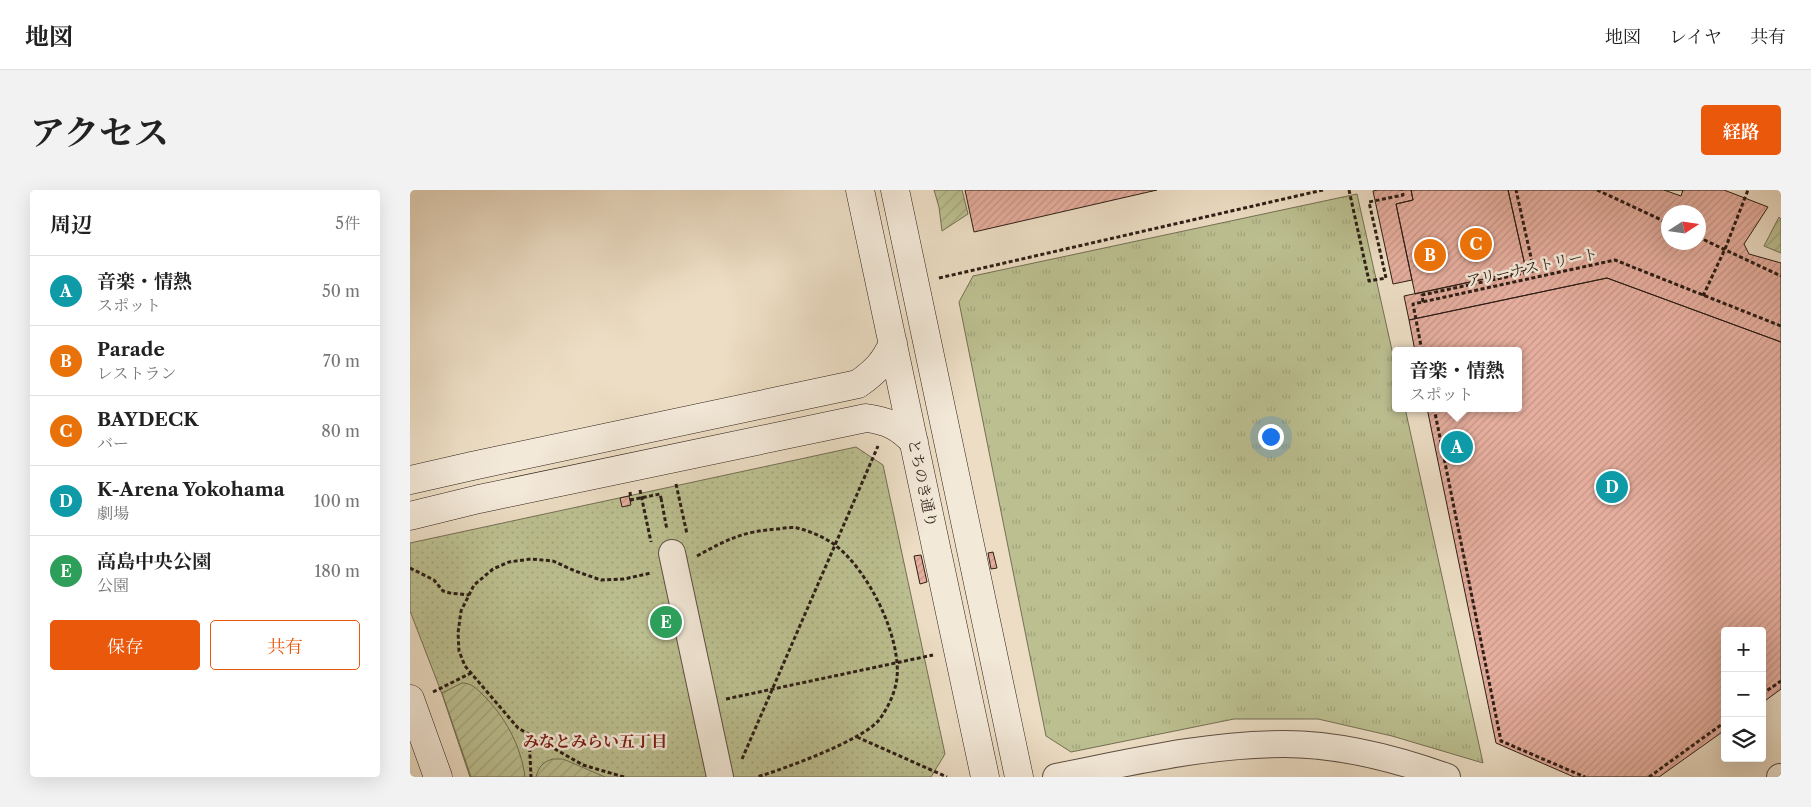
<!DOCTYPE html>
<html lang="ja">
<head>
<meta charset="utf-8">
<style>
	:root { --surface:#fff; --page:#f2f2f2; --text:#222; --muted:#767676; --line:#e0e0e0; --accent:#ea580c }
	body { margin:0; font-family:"Libre Caslon Text","Noto Serif JP",serif; background:var(--page); color:var(--text) }
	.controls { position:absolute; right:15px; bottom:15px; display:grid; overflow:hidden; border-radius:5px; box-shadow:0 5px 20px #0002 }
	.controls button { width:45px; height:45px; display:grid; place-items:center; padding:0; border:0; border-bottom:1px solid var(--line); background:var(--surface); color:var(--text); font:25px sans-serif }
	.compass { position:absolute; left:1251px; top:15px; width:45px; height:45px; border-radius:50%; background:var(--surface); box-shadow:0 5px 20px #0002; rotate:78deg }
	.you { position:absolute; left:860px; top:246px; width:18px; height:18px; margin:-12px; border:4px solid #fff; border-radius:50%; background:#1a73e8; box-shadow:0 0 0 8px #1a73e833 }
	.badge { display:grid; place-items:center; width:32px; height:32px; border-radius:50%; background:var(--accent); color:#fff; font-size:16px; font-weight:700 }
	.pin { position:absolute; translate:-50% -50%; border:2px solid #fff; box-shadow:0 1px 5px #0006 }
	.popup { position:absolute; left:982px; top:157px; width:130px; height:65px; box-sizing:border-box; display:grid; place-content:center; border-radius:5px; background:var(--surface); filter:drop-shadow(0 1px 4px #0005); font-size:16px; white-space:nowrap; color:var(--muted) }
	.popup b { font-size:19px; color:var(--text) }
	.popup::after { content:''; position:absolute; left:50%; top:100%; margin-left:-10px; border:10px solid transparent; border-top-color:var(--surface) }
	.list { margin:0; padding:0; list-style:none }
	h2 { display:flex; justify-content:space-between; align-items:center; height:65px; margin:0; padding:0 20px; font-size:21px }
	h2 small { font-size:16px; font-weight:400; color:var(--muted) }
	.list li { display:grid; grid-template-columns:32px 1fr auto; gap:15px; align-items:center; box-sizing:border-box; height:70px; padding:0 20px; border-top:1px solid var(--line) }
	.list b { display:block; font-size:19px; white-space:nowrap }
	.list p { margin:0; font-size:16px; white-space:nowrap; color:var(--muted) }
	.list em { font-size:16px; font-style:normal; color:var(--muted) }
	.actions { display:flex; gap:10px; padding:15px 20px }
	.actions a { flex:1; padding:11px 0; border:1px solid var(--accent); border-radius:5px; text-align:center; font-size:18px; color:var(--accent) }
	.actions .main { background:var(--accent); color:#fff }
	.icon { flex:none; width:28px; height:28px; fill:none; stroke:currentColor; stroke-width:2; stroke-linecap:round; stroke-linejoin:round }
	.map { position:relative; flex:none; width:1371px; height:587px; overflow:hidden; border-radius:5px }
	header { display:flex; align-items:center; gap:30px; box-sizing:border-box; height:70px; padding:0 25px; background:var(--surface); border-bottom:1px solid var(--line) }
	header strong { font-size:24px }
	nav { display:flex; gap:28px; margin-inline-start:auto; font-size:18px }
	.intro { display:flex; align-items:center; justify-content:space-between; box-sizing:border-box; height:120px; padding:0 30px }
	h1 { margin:0; font-size:35px }
	.button { padding:12px 22px; border-radius:5px; background:var(--accent); color:#fff; font-size:18px; font-weight:700 }
	main { display:flex; gap:30px; padding:0 30px }
	aside { flex:1; background:var(--surface); border-radius:5px; box-shadow:0 5px 20px #0002 }
	.map>svg:first-child { display:block }
	.grass { fill:url(#grass-tufts); stroke:#746f54 }
	.park { fill:url(#park-dots); stroke:#746f54 }
	.garden { fill:url(#garden-furrows); stroke:#746f54 }
	.building { fill:url(#building-hatch); stroke:#2d1e16; fill-rule:evenodd }
	.lines { fill:none; stroke-linecap:round; stroke-linejoin:round }
	.street-casing { stroke:#5d4e42; stroke-width:28 }
	.secondary-casing { stroke:#2d1e16; stroke-width:29 }
	.path { stroke:#2d1e16; stroke-width:3; stroke-dasharray:4 2.5; stroke-linecap:butt }
	.street { stroke:#f3e9d9; stroke-width:26 }
	.secondary { stroke:#f3e9d9; stroke-width:28 }
	.path-bridge { stroke:#2d1e16; stroke-width:3; stroke-dasharray:4 2.5; stroke-linecap:butt }
	.labels { text-anchor:middle; dominant-baseline:central; stroke-width:5; stroke-linejoin:round; paint-order:stroke }
	.street-label { font-size:15px; fill:#2d1e16; stroke:#f3e9d9 }
	.neighbourhood-label { font-size:16px; font-weight:bold; fill:#7a1f14; stroke:#f3e9d9 }
</style>
</head>
<body>
<header>
<strong>地図</strong>
<nav><a>地図</a><a>レイヤ</a><a>共有</a></nav>
</header>
<div class="intro"><h1>アクセス</h1><a class="button">経路</a></div>
<main>
<aside>
<h2>周辺<small>5件</small></h2>
<ul class="list">
<li><span class="badge" style="background:#0f9aa8">A</span><div><b>音楽・情熱</b><p>スポット</p></div><em>50 m</em></li>
<li><span class="badge" style="background:#e8710a">B</span><div><b>Parade</b><p>レストラン</p></div><em>70 m</em></li>
<li><span class="badge" style="background:#e8710a">C</span><div><b>BAYDECK</b><p>バー</p></div><em>80 m</em></li>
<li><span class="badge" style="background:#0f9aa8">D</span><div><b>K-Arena Yokohama</b><p>劇場</p></div><em>100 m</em></li>
<li><span class="badge" style="background:#2e9e5b">E</span><div><b>高島中央公園</b><p>公園</p></div><em>180 m</em></li>
</ul>
<div class="actions"><a class="main">保存</a><a>共有</a></div>
</aside>
<div class="map">
<svg width="1371" height="587" viewBox="0 0 1371 587">
	<defs>
		<pattern id="grass-tufts" width="24" height="20" patternUnits="userSpaceOnUse" patternTransform="scale(1.25)"><rect width="24" height="20" fill="#bcc091"/><path d="M3 7l-1-3M5 7V3M7 7l1-3M15 17l-1-3M17 17v-4M19 17l1-3" fill="none" stroke="#a2a57c"/></pattern>
		<pattern id="park-dots" width="8" height="8" patternUnits="userSpaceOnUse" patternTransform="scale(1.25)"><rect width="8" height="8" fill="#bcc091"/><path d="M2 2h.1M6 6h.1" fill="none" stroke="#a2a57c" stroke-width="1.8" stroke-linecap="round"/></pattern>
		<pattern id="garden-furrows" width="10" height="10" patternUnits="userSpaceOnUse" patternTransform="scale(1.25)"><rect width="10" height="10" fill="#bcc091"/><path d="M-1 1l2-2M0 10L10 0M9 11l2-2" fill="none" stroke="#a2a57c"/></pattern>
		<pattern id="building-hatch" width="6" height="6" patternUnits="userSpaceOnUse" patternTransform="scale(1.25)"><rect width="6" height="6" fill="#e6ae9e"/><path d="M-1 1l2-2M0 6l6-6M5 7l2-2" fill="none" stroke="#c69587"/></pattern>
	</defs>
	<rect width="100%" height="100%" fill="#ecddc4"/>
	<filter id="stains"><feTurbulence type="fractalNoise" baseFrequency=".004" numOctaves="4"/><feColorMatrix values="0 0 0 0 .2 0 0 0 0 .09 0 0 0 0 .02 0 0 0 .5 -.17"/></filter>
	<radialGradient id="worn" r=".72"><stop offset=".6" stop-color="#630" stop-opacity="0"/><stop offset="1" stop-color="#630" stop-opacity=".3"/></radialGradient>
	<path class="grass" d="M947 4 986 178V218H995L1073 573 982 546 908 529H824L661 562 636 546 549 112 563 86Z"/>
	<path class="park" d="M446 257 473 275 535 564 521 587H60L32 504 0 421V353Z"/>
	<path class="garden" d="M524 0H552L558 24 532 41 529 17Z
		M1369 27 1371 29V63L1354 56Z
		M52 493C61 493 66 498 72 504 95 526 111 556 115 587H61L32 503Z
		M143 569H153L195 587H126C129 576 133 572 143 569Z"/>
	<path class="building" d="M555 0H747L564 42Z
		M967 0H1001L1003 10 986 14 1002 90 983 94 963 1Z
		M1001 0H1098L1116 80 1005 104 986 14 1003 10Z
		M1098 0H1314L1358 17 1334 54 1339 64 1371 73V152L1197 88 999 130 994 106 1116 80ZM1258 22H1288V52H1258Z
		M1254 0H1273L1271 6Z
		M1197 88 1371 152V499L1352 513V441H1315V540L1249 587H1164L1086 553 1017 218H1108V161H1005L999 130Z
		M219 306 221 315 212 317 210 308Z
		M583 362 587 378 581 379 578 363Z
		M511 365 517 392 510 394 504 366Z"/>
	<g class="lines">
		<defs>
			<path id="street" d="M262 363 310 587
				M646 587C722 572 797 554 874 554 928 554 987 569 1037 587
				M1370 587H1371"/>
			<path id="secondary" d="M450 0 575 587
				M485 0 609 587
				M0 290 62 276 448 194C465 182 475 172 483 153
				M0 326 69 309 456 228C478 231 489 236 504 252
				M0 509 28 587"/>
		</defs>
		<use href="#street" class="street-casing"/>
		<use href="#secondary" class="secondary-casing"/>
		<path class="path" d="M939 0 959 91 976 88 959 12 993 5 992 0
			M1187 0 1258 33
			M1288 47 1371 86
			M529 88 913 0
			M1293 106 1315 59 1338 0
			M1013 112 1012 105 1124 81 1106 0
			M1012 161 1003 114 1205 70 1371 136
			M1024 218 1091 551 1175 587
			M266 294 277 344
			M230 300 241 352
			M220 302 221 310H220
			M251 308 257 340
			M287 366C316 350 333 341 368 339 374 338 381 337 387 338 400 341 414 347 425 355 458 380 491 446 487 488 485 503 478 518 469 530 453 550 374 579 347 587
			M0 378 24 390 33 401 40 403 59 405
			M23 502 61 483
			M1352 504 1371 491
			M316 509 523 465
			M119 545 121 587
			M447 547 537 587
			M332 569 468 256
			M214 587 173 575 108 538 55 476 49 461 48 443 51 421 64 395 83 379 99 372 121 369 143 371 165 381 191 390 214 389 241 383
			M1239 587 1315 532"/>
		<use href="#street" class="street"/>
		<use href="#secondary" class="secondary"/>
		<path class="path-bridge" d="M220 310 250 304 251 308"/>
	</g>
	<g class="labels">
		<g class="street-label">
			<text transform="translate(1122 77) rotate(-12)">アリーナストリート</text>
			<text transform="translate(513 293) rotate(78)">とちのき通り</text>
		</g>
		<g class="neighbourhood-label">
			<text x="185" y="551">みなとみらい五丁目</text>
		</g>
	</g>
	<rect width="100%" height="100%" filter="url(#stains)"/>
	<rect width="100%" height="100%" fill="url(#worn)"/>
</svg>
<div class="controls">
<button>+</button>
<button>−</button>
<button><svg class="icon" aria-label="layers" viewBox="0 0 24 24"><path d="M12 4l9 5-9 5-9-5zM3 14l9 5 9-5"/></svg></button>
</div>
<svg class="compass" viewBox="-18 -18 36 36"><path d="M0-13l5 13h-10z" fill="#e53935"/><path d="M0 13l5-13h-10z" fill="#767676"/></svg>
<div class="you"></div>
<div class="pin badge" style="left:1047px;top:257px;background:#0f9aa8">A</div>
<div class="popup"><b>音楽・情熱</b>スポット</div>
<div class="pin badge" style="left:1020px;top:65px;background:#e8710a">B</div>
<div class="pin badge" style="left:1066px;top:54px;background:#e8710a">C</div>
<div class="pin badge" style="left:1202px;top:297px;background:#0f9aa8">D</div>
<div class="pin badge" style="left:256px;top:432px;background:#2e9e5b">E</div>
</div>
</main>
</body>
</html>
